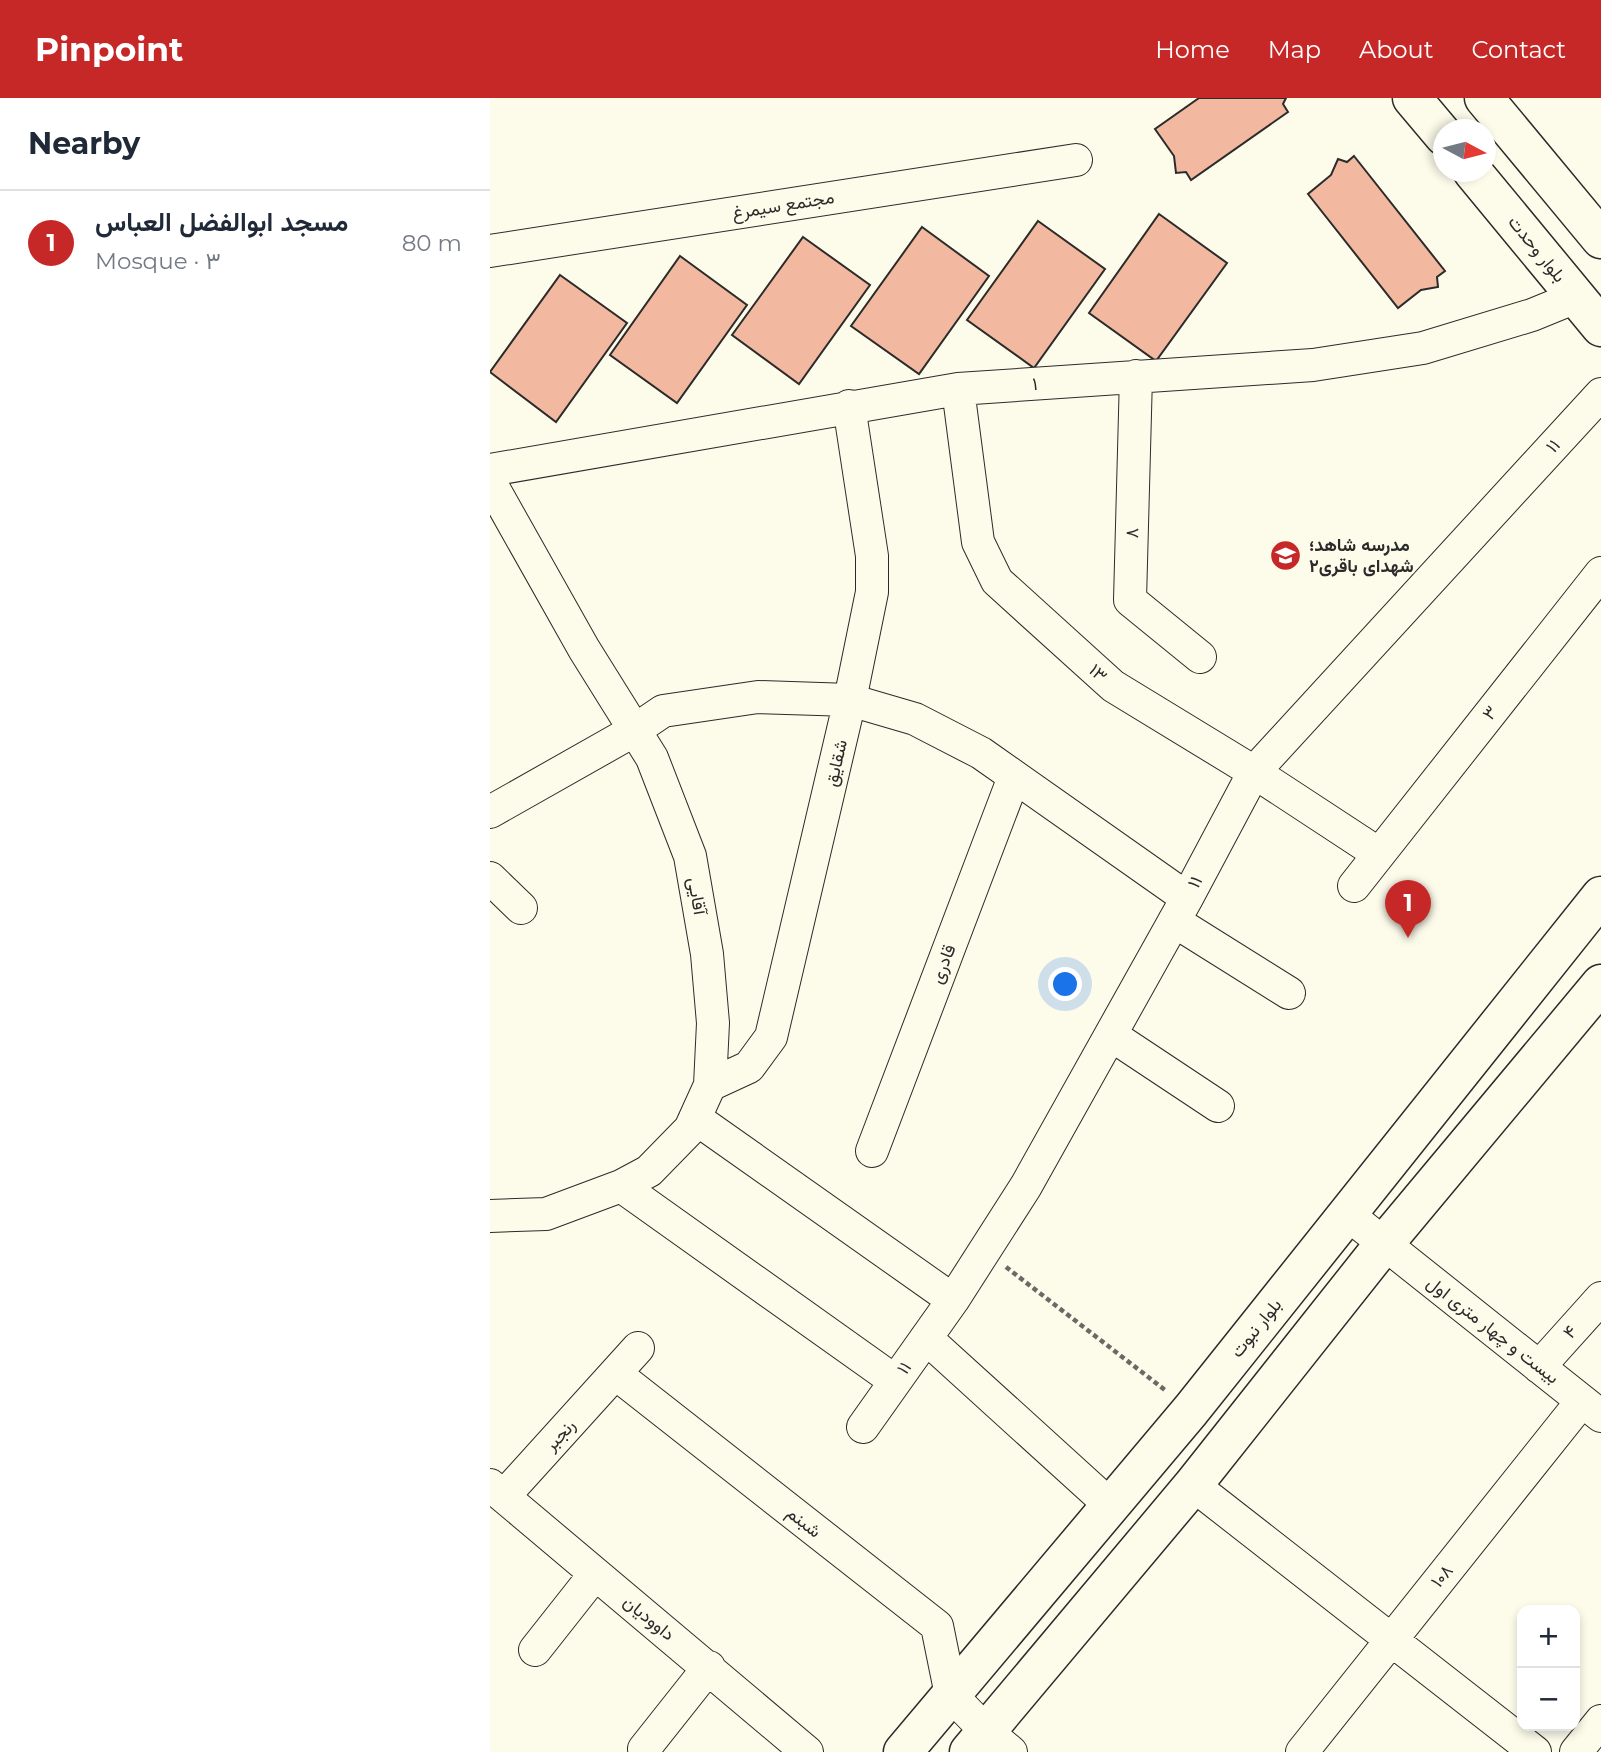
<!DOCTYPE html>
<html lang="en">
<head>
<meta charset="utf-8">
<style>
	:root { --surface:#fff; --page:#f6f6f7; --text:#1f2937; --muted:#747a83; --line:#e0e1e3; --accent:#c62828 }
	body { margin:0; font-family:Montserrat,Vazirmatn,sans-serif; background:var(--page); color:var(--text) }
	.controls { position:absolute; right:21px; bottom:21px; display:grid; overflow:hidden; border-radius:14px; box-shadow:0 4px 10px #0003 }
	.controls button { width:63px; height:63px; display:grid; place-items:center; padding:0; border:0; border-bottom:2px solid var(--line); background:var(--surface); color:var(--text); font:35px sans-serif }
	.compass { position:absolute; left:943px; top:21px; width:63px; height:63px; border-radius:50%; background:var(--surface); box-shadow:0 4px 10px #0003; rotate:97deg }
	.you { position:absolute; left:576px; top:887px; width:24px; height:24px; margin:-18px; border:5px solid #fff; border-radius:50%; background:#1a73e8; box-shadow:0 0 0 10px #1a73e833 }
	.badge { display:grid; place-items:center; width:46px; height:46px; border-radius:50%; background:var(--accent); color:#fff; font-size:23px; font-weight:700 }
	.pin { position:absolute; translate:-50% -58px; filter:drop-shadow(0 2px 4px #0008) }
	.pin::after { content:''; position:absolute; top:37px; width:24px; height:21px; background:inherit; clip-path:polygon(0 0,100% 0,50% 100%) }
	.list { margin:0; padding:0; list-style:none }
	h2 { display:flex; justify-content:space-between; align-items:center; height:91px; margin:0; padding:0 28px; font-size:30px }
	h2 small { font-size:23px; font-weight:400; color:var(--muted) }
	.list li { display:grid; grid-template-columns:46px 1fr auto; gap:21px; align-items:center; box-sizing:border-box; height:105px; padding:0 28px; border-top:2px solid var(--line) }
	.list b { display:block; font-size:26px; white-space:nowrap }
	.list p { margin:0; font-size:23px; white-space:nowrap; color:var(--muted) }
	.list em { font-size:23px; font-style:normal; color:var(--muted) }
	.map { position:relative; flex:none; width:1111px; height:1654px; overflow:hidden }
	header { display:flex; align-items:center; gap:42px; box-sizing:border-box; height:98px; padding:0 35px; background:var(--accent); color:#fff }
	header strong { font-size:33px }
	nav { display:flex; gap:38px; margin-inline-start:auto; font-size:24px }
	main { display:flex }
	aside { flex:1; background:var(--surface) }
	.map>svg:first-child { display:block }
	.building { fill:#f2b8a0; stroke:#2b2b2b; stroke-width:2 }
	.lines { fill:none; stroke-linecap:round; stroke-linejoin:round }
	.minor-casing { stroke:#2b2b2b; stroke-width:34 }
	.major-casing { stroke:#2b2b2b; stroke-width:41 }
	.path { stroke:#6a6964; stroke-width:4.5; stroke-dasharray:5 3.5; stroke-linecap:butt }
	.minor { stroke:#fdfbea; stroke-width:32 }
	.major { stroke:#fdfbea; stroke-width:38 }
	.labels { text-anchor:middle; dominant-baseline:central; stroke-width:5; stroke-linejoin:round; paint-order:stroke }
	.street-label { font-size:18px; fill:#2b2b2b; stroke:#fdfbea }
	.poi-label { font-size:18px; font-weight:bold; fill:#2b2b2b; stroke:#fdfbea; text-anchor:start }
</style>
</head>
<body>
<header>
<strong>Pinpoint</strong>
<nav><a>Home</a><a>Map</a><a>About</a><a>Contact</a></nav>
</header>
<main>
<aside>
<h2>Nearby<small></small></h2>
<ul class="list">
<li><span class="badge">1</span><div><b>مسجد ابوالفضل العباس</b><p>Mosque · ۳</p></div><em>80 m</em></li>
</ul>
</aside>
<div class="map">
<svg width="1111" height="1654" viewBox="0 0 1111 1654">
	<rect width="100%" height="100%" fill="#fdfbea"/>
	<path class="building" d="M709 0H796L793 6 798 14 701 82 696 74 686 75 684 58 665 31Z
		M864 58 955 173 947 179 948 189 931 192 908 210 818 96 841 77 848 61 857 64Z
		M669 116 737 165 666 263 599 215Z
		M548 123 615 171 544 270 477 222Z
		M432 129 499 178 429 276 361 228Z
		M313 139 380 187 309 286 242 237Z
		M190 158 257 207 187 305 120 257Z
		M70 177 137 225 66 324 0 274Z"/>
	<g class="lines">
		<defs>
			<path id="minor" d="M0 153 586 62
				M646 278 640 502 710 559
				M468 291 488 444 507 483 623 588 764 674 889 756
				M0 372 468 291 823 267 933 250 1042 217 1086 199
				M0 384 94 551 162 660 200 758 217 856 223 925 220 987 200 1031 159 1073 131 1088 56 1116 0 1118
				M0 714 145 632 173 613 268 599 360 602 425 621 491 655 697 800
				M0 780 31 810
				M864 788 1111 475
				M684 823 799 895
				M621 937 728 1008
				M220 987 259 969 281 939 360 602 382 494V458L359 308
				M205 1020 463 1202
				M382 1053 524 679
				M131 1088 405 1283
				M857 1116 1111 1318
				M436 1240 621 1408
				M1049 1269 1111 1200
				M126 1276 447 1528 461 1597 496 1633 521 1654
				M373 1329 463 1202 536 1088 697 800 764 674 1111 296
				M0 1387 317 1654
				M703 1387 1045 1654
				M14 1398 148 1250
				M45 1552 105 1476
				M154 1651 219 1569
				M812 1654 1092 1303
				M1086 1654 1111 1623"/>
			<path id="major" d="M922 0 954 38
				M994 0 1111 141
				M983 74 1111 229
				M413 1654 701 1312 1111 798
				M479 1654 703 1387 894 1146 1111 886"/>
		</defs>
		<use href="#minor" class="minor-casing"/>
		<use href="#major" class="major-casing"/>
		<path class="path" d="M516 1169 675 1292"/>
		<use href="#minor" class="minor"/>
		<use href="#major" class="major"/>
	</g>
	<defs>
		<symbol id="school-disc" viewBox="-11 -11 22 22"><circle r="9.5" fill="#c62828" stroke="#fdfbea"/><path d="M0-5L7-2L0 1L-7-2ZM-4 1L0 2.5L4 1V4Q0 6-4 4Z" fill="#fff"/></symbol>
	</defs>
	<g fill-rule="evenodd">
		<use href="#school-disc" x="778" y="440" width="35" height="35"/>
	</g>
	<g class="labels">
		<g class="street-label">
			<text transform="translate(293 107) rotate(-9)">مجتمع سیمرغ</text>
			<text transform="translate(1047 151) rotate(51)">بلوار وحدت</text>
			<text transform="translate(545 286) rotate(-4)">۱</text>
			<text transform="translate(1063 348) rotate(-47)">۱۱</text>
			<text transform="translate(642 435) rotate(-89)">۸</text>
			<text transform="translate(608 575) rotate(42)">۱۳</text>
			<text transform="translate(1000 615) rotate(-52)">۳</text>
			<text transform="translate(346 665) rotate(-77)">شقایق</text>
			<text transform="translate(705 784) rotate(-62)">۱۱</text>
			<text transform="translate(207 798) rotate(80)">آقایی</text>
			<text transform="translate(453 866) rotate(-69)">قادری</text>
			<text transform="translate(766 1230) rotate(-51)">بلوار نبوت</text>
			<text transform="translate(1003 1232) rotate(38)">بیست و چهار متری اول</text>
			<text transform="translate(1080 1234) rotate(-48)">۴</text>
			<text transform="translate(414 1270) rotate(-55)">۱۱</text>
			<text transform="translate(70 1337) rotate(-47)">رنجبر</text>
			<text transform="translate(314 1424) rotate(38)">شبنم</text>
			<text transform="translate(952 1478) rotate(-51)">۱۰۸</text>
			<text transform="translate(159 1520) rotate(39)">داوودیان</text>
		</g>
		<g class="poi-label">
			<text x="819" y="447">مدرسه شاهد؛<tspan x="819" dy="21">شهدای باقری۲</tspan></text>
		</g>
	</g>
</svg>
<div class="controls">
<button>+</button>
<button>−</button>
</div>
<svg class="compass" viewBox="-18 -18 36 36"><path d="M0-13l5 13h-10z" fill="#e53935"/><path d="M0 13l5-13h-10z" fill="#747a83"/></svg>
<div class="you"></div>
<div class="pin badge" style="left:918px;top:840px">1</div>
</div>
</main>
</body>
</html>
